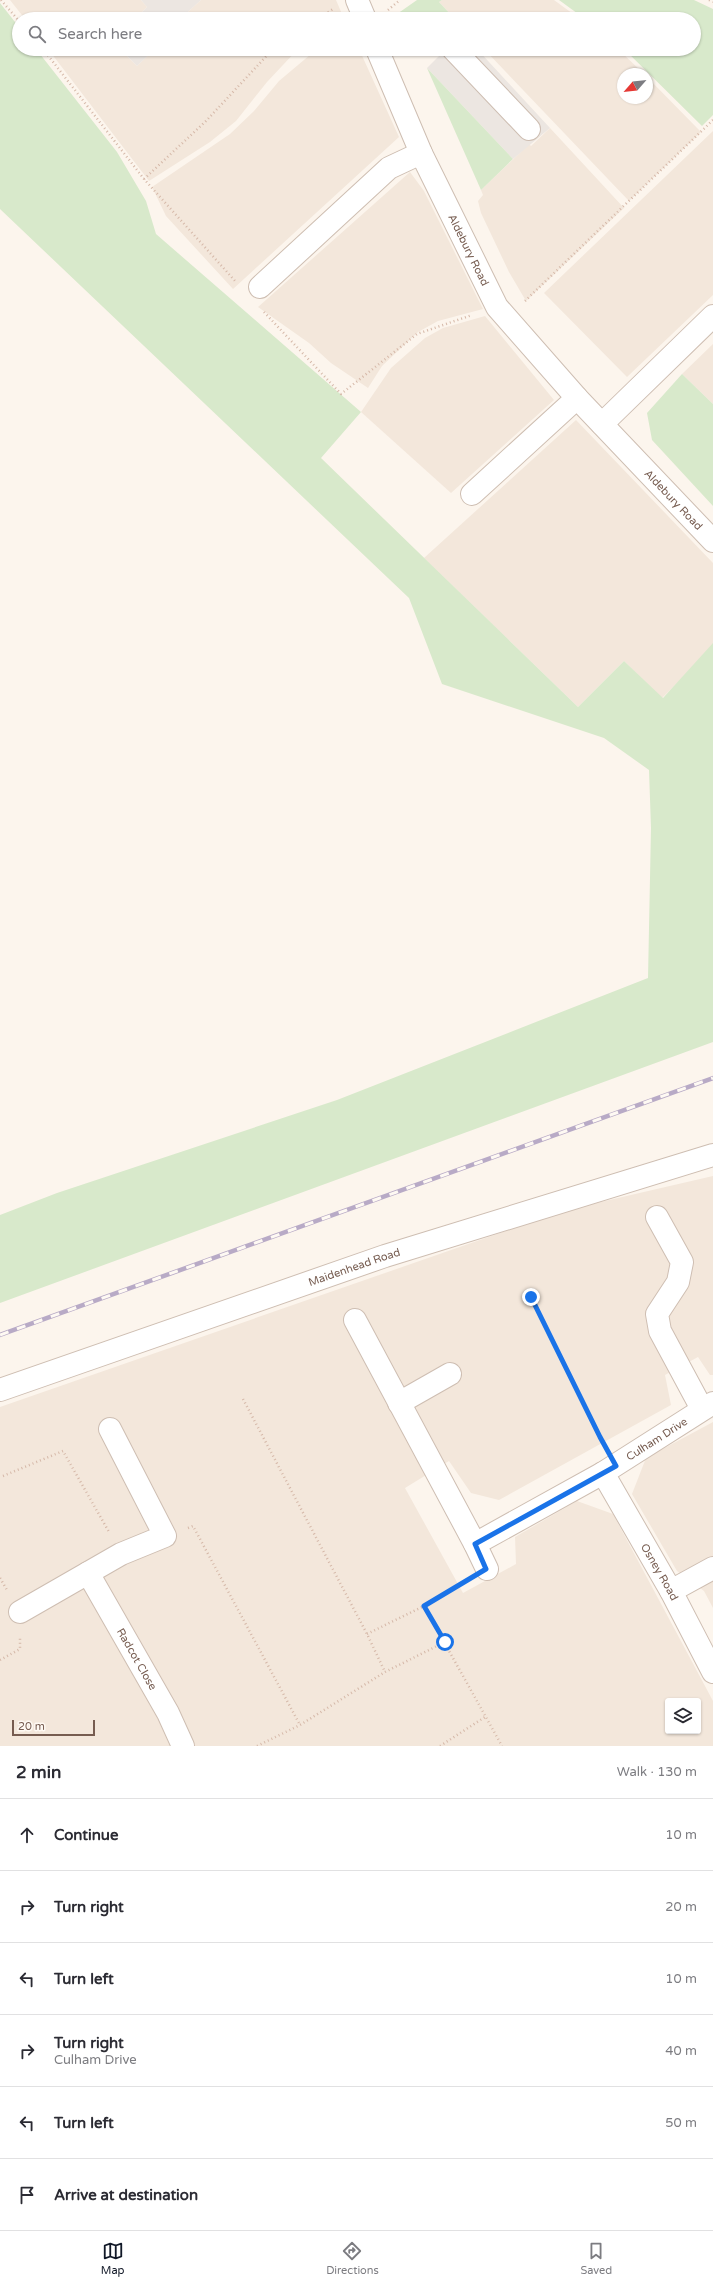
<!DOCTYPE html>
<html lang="en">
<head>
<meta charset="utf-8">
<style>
	:root { --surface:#fff; --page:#f2f2f3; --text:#2b2b33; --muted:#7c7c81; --line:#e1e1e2; --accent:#111827 }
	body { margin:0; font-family:"Varela Round",sans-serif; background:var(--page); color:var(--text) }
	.controls { position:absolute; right:12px; bottom:12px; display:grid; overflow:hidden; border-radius:4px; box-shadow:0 1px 3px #0004 }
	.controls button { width:36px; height:36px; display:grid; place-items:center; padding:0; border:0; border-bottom:1px solid var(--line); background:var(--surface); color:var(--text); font:20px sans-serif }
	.compass { position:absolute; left:617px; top:68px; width:36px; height:36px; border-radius:50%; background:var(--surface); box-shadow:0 1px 3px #0004; rotate:242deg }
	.scale { position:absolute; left:12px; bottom:10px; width:83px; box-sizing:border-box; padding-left:4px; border:2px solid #765c50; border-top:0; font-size:11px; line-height:14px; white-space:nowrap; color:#765c50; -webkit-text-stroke:3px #fef9f3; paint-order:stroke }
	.stop { position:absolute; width:12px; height:12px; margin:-9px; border:3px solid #1a73e8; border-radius:50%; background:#fff }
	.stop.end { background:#1a73e8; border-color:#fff; box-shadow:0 1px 4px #0008 }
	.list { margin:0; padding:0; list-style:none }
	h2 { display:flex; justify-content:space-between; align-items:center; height:52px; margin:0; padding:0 16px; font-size:17px }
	h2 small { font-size:13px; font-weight:400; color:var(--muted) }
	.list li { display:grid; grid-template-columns:26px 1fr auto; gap:12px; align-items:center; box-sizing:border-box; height:72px; padding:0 16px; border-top:1px solid var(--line) }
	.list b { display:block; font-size:15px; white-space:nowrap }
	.list p { margin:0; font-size:13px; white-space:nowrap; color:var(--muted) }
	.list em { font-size:13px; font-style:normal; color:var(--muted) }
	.icon { flex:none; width:22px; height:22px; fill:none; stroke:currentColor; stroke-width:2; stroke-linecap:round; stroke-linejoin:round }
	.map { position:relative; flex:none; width:713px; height:1746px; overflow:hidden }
	.search { position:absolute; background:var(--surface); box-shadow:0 1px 3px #0004; left:12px; right:12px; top:12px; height:44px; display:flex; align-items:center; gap:10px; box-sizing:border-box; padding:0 14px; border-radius:22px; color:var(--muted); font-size:15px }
	.sheet { height:484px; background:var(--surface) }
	nav { display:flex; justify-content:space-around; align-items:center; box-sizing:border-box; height:56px; border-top:1px solid var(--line); background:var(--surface); font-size:11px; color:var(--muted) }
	nav a { display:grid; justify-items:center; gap:2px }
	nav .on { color:var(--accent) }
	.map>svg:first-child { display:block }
	.residential { fill:#f3e7db; fill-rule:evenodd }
	.industrial { fill:#ece6e1 }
	.green { fill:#d8e9cb }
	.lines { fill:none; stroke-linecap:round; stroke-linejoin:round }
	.minor-casing { stroke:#cebeb2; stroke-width:24 }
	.path { stroke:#d5b8a8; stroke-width:2.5; stroke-dasharray:1 3; stroke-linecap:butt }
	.minor { stroke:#fff; stroke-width:22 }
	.rail-casing { stroke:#b8aac6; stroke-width:4.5 }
	.rail { stroke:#fef9f3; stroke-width:3; stroke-dasharray:9; stroke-linecap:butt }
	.route { stroke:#1a73e8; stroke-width:5 }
	.labels { text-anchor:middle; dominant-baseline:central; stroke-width:4; stroke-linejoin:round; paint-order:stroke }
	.street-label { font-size:11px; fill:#765c50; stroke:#fef9f3 }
</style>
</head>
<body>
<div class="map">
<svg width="713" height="1746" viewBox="0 0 713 1746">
	<rect width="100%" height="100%" fill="#fcf5ed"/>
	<path class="residential" d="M10 0H141L147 7 135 19H25Z
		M201 0H336L342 14 335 19H180Z
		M442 0H554L580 19H455L439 2Z
		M48 49H120L137 66 155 49H298L267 82 236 121 210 142 149 181Z
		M317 49H359L399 137 233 289 166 216 152 187 230 134 254 111 279 81Z
		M484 49H618L644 74H623V98H647V77L701 132 629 201Z
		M550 128 624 208 526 301 509 272 481 213 478 201 483 195 481 190 529 144 531 146Z
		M713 131V295L627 377 544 293Z
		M410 172 424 191 483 309 438 321 418 332 382 366 368 388 331 363 309 343 258 307Z
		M485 316 554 400 451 493 361 412 391 368 425 338 443 328Z
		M713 344V404L682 374Z
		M576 420 713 563V648L662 698 624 661 578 707 424 558Z
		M713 1176V1375H710L698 1357 665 1375 671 1405 499 1500 471 1493 449 1461 405 1488 463 1593 516 1564 515 1537 577 1501 613 1514 713 1701V1746H0V1407L566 1210ZM668 1701H698V1731H668Z
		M713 1422V1608L704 1591 677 1571 632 1494 646 1458Z"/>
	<path class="industrial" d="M141 0H201L180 19H135L147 7Z
		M120 49H155L137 66Z
		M446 49H477L550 128 513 159 427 68Z"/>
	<path class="green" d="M417 0H442L439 2 454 18 399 19 397 14Z
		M559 0H694L713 9V115L702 126 624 49H694V19H585Z
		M0 3 19 27V49H36L117 152 146 201 156 234 361 412 321 458 578 707 624 661 663 698 713 643V1042L0 1303V1215L57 1193 337 1100 648 978 651 828 649 770 604 738 442 684 409 598 0 209Z
		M427 68 513 159 481 190Z
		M682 374 713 404V506L652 440 647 413Z"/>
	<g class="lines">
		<defs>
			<g id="minor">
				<path d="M357 0 365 19"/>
				<path id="s1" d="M377 49 421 153 497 307 577 398 713 541"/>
				<path d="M453 49 529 129"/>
				<path d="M260 287 389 168 421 153"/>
				<path d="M602 424 713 316"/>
				<path d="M472 494 577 398"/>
				<path d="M657 1217 682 1262 678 1282 657 1314 660 1331 702 1409"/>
				<path d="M355 1320 475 1544 487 1569"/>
				<path id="s2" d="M0 1390 385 1256 713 1155"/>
				<path d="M399 1403 450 1374"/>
				<path id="s3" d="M603 1473 671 1591 713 1672"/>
				<path id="s4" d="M475 1544 603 1473 713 1403"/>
				<path id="s5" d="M88 1573 168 1713 183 1746"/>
				<path d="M671 1591 713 1568"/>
				<path d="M20 1612 121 1554 165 1536 110 1429"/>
			</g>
		</defs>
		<use href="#minor" class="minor-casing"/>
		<path class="path" d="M1 0 19 21
			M709 0 713 2
			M388 10 400 0
			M318 19 333 9
			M43 49 144 179 236 282
			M144 179 206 121 273 49
			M525 301 713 120
			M264 312 341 394 417 334 472 315
			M531 1297 603 1443
			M243 1399 367 1634 385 1672
			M3 1476 63 1451 109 1532
			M188 1528 193 1526 300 1725
			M0 1578 7 1590
			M424 1606 502 1746
			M367 1634 424 1606 465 1581
			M0 1660 20 1649V1637
			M257 1746 300 1725 385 1672 445 1642
			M440 1746 485 1717"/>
		<use href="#minor" class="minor"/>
		<defs>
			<path id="rail" d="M0 1335 713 1078"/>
		</defs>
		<use href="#rail" class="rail-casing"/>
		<use href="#rail" class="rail"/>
	</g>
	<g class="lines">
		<path class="route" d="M445 1642 424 1606 486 1569 475 1544 616 1466 600 1437 531 1297"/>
	</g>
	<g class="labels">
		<g class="street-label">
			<text stroke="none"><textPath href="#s1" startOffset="221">Aldebury Road</textPath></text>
			<text stroke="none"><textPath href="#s1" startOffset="546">Aldebury Road</textPath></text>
			<text stroke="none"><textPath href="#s2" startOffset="375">Maidenhead Road</textPath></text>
			<text stroke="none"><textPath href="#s4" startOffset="210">Culham Drive</textPath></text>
			<text stroke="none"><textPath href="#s3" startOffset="114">Osney Road</textPath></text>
			<text stroke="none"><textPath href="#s5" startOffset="99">Radcot Close</textPath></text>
		</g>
	</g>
</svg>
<div class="controls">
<button><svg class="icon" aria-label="layers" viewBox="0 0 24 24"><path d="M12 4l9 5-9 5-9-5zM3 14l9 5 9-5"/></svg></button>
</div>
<svg class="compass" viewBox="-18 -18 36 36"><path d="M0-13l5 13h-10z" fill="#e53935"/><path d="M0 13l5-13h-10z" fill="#7c7c81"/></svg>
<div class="scale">20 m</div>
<div class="stop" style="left:445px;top:1642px"></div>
<div class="stop end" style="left:531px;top:1297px"></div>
<div class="search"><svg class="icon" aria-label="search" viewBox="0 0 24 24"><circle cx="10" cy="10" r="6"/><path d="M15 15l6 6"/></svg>Search here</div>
</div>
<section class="sheet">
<h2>2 min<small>Walk · 130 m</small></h2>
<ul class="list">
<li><svg class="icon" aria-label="ahead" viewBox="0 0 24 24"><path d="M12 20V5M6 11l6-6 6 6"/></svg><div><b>Continue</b></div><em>10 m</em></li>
<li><svg class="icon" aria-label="right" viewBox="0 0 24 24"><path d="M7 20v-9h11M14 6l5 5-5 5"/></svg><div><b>Turn right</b></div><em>20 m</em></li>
<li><svg class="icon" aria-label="left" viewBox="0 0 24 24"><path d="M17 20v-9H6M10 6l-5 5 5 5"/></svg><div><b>Turn left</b></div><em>10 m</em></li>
<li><svg class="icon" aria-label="right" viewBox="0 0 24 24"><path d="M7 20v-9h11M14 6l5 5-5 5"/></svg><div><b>Turn right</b><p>Culham Drive</p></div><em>40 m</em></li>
<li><svg class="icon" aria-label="left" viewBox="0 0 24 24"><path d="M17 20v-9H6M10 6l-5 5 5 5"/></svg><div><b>Turn left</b></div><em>50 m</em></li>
<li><svg class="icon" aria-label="arrive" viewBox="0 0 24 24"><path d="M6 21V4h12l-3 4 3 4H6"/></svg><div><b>Arrive at destination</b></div></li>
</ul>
</section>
<nav>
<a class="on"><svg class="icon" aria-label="map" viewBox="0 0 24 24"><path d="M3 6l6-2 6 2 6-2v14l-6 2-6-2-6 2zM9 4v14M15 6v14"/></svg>Map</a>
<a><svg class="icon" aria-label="directions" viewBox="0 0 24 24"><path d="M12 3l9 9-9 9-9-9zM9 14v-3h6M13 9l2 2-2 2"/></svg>Directions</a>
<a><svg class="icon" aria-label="saved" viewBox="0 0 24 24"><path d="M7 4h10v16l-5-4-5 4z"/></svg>Saved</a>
</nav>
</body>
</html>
